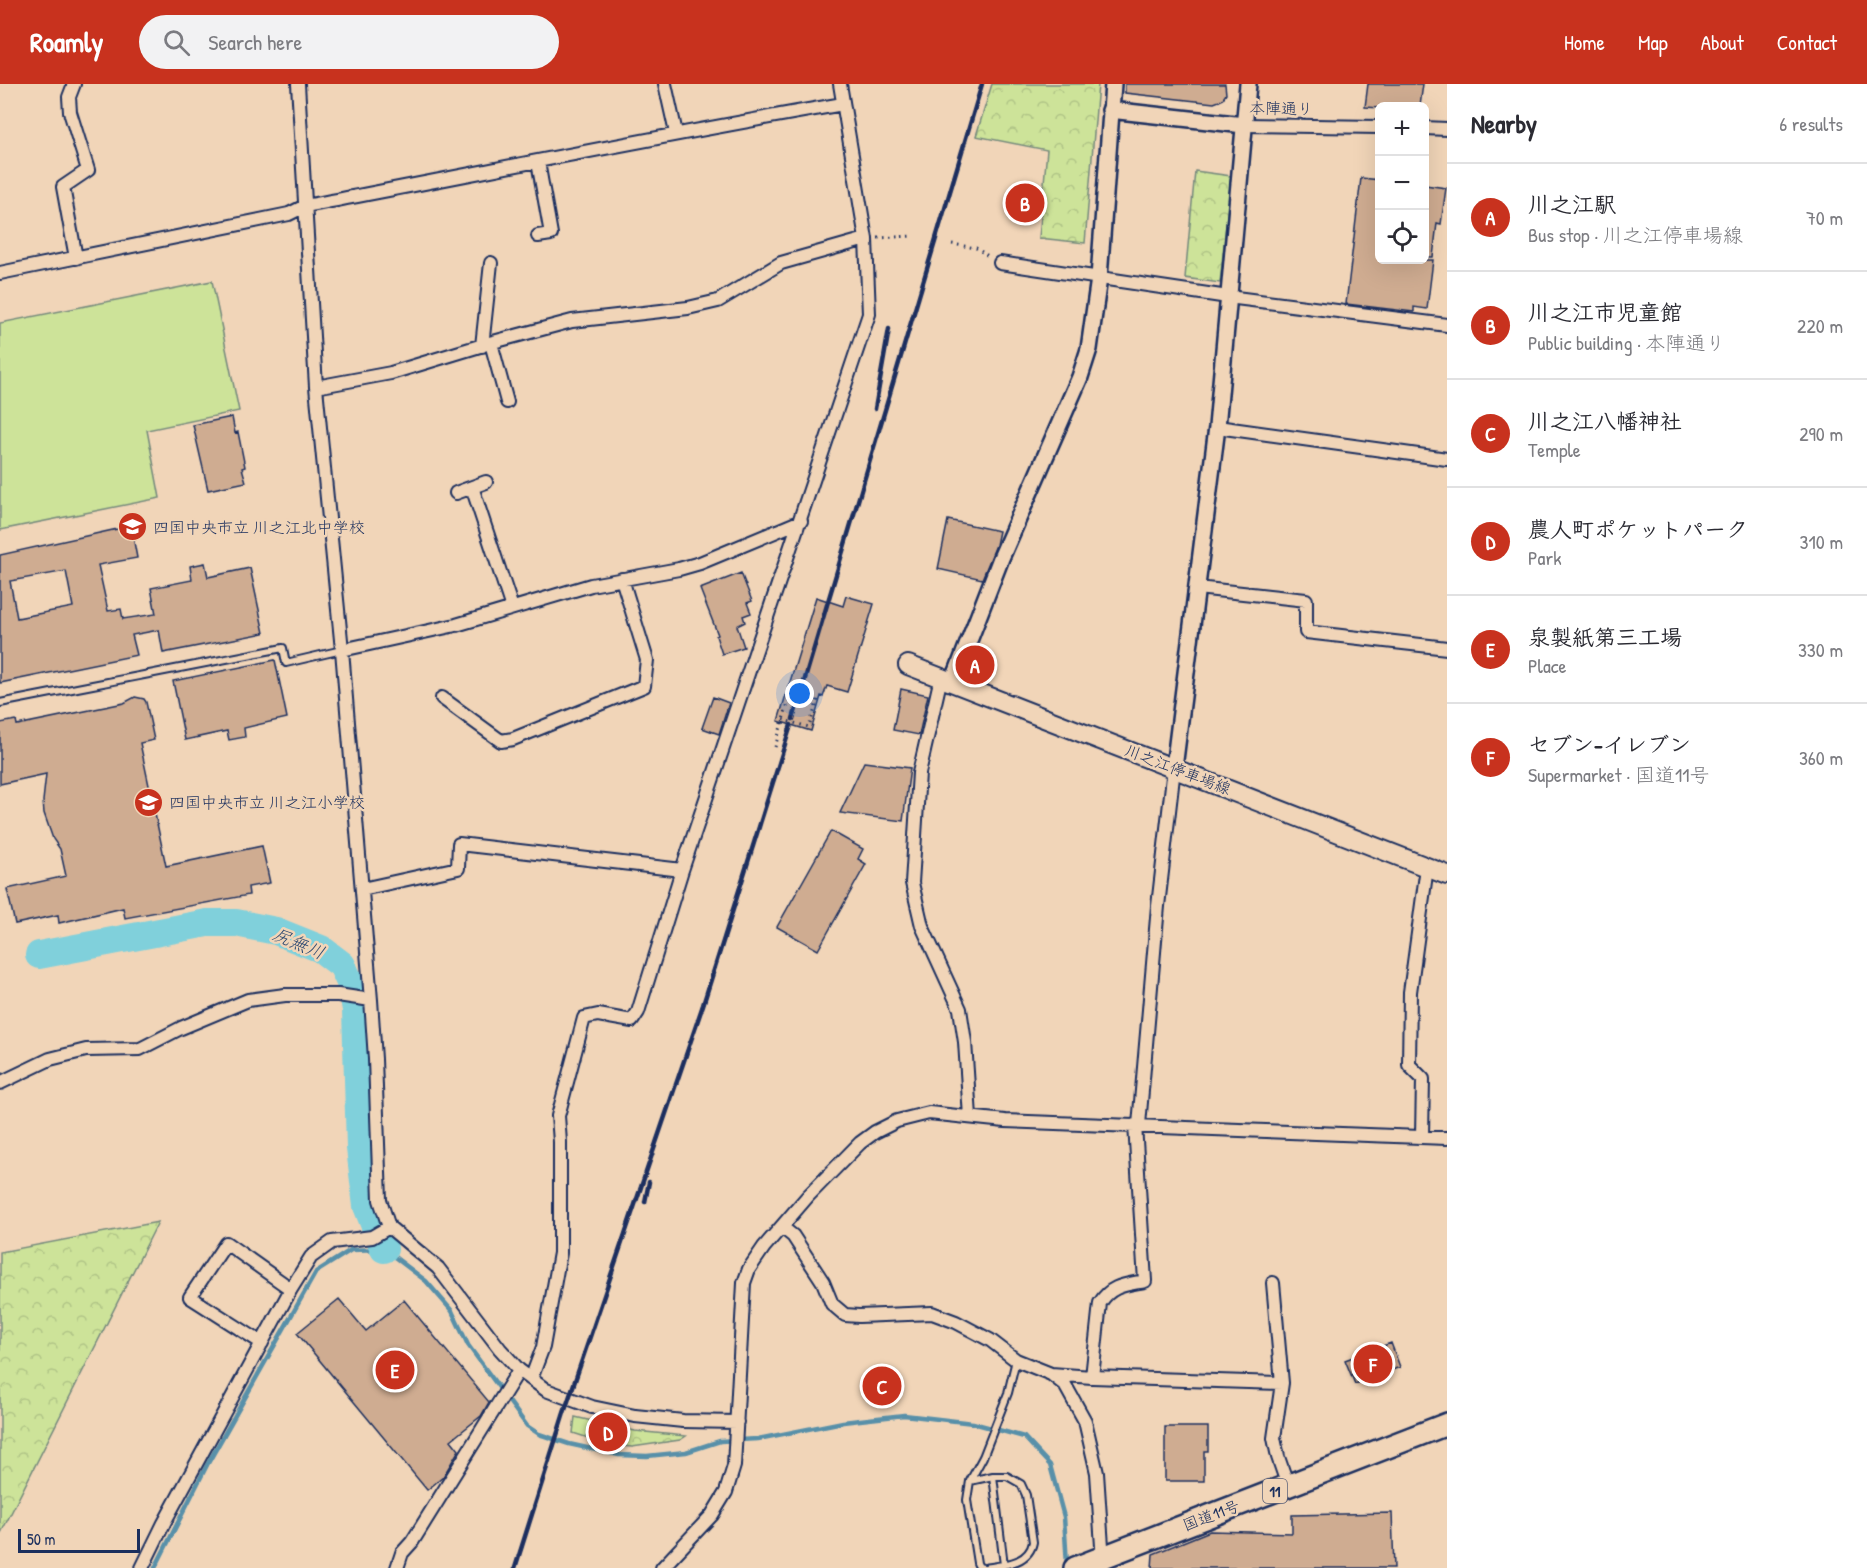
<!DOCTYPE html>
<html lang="en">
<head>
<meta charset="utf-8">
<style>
	:root { --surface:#fff; --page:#f2f2f3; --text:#2b2b33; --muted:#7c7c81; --line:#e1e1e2; --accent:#c8321e }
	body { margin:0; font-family:"Patrick Hand","Klee One",sans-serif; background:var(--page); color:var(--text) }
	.controls { position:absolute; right:18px; top:18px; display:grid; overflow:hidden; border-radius:9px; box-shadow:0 6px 24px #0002 }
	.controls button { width:54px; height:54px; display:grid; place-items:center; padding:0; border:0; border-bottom:2px solid var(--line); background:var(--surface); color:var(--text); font:30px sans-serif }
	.scale { position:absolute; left:18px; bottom:15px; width:122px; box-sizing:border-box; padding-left:6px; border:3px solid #1b2f5e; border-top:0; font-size:16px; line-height:21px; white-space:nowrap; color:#1b2f5e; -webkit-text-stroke:4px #f1d5b8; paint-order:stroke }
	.you { position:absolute; left:800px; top:610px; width:21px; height:21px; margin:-15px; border:4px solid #fff; border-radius:50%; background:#1a73e8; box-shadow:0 0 0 9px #1a73e833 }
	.badge { display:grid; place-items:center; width:39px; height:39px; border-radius:50%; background:var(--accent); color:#fff; font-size:20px; font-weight:700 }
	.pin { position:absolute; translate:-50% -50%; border:3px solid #fff; box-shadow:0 2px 6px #0006 }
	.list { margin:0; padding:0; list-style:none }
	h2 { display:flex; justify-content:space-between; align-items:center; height:78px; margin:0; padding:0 24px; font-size:26px }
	h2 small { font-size:20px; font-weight:400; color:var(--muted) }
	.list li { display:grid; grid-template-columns:39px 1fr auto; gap:18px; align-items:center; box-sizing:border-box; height:108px; padding:0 24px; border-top:2px solid var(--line) }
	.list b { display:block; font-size:22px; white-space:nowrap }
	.list p { margin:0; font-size:20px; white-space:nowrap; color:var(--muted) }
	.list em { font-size:20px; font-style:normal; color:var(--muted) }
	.icon { flex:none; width:33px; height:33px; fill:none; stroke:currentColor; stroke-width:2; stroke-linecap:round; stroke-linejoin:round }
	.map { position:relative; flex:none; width:1447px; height:1484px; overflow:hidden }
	header { display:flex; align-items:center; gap:36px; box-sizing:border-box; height:84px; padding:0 30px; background:var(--accent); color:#fff }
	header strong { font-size:28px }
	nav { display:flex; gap:33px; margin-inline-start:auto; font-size:21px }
	.search { width:420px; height:54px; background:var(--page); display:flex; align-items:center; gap:15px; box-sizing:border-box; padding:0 21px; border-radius:33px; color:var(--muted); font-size:22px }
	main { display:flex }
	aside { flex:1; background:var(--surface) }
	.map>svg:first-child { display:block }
	.forest { fill:url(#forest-crowns); stroke:#74897c; stroke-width:1.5 }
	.garden { fill:#cde399; stroke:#74897c; stroke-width:1.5 }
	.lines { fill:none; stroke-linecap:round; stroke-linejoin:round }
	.stream { stroke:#5890a9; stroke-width:4.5 }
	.river { stroke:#80d0db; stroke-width:28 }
	.building { fill:#cfac91; stroke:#1b2f5e; stroke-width:1.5; fill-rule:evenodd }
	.service-casing { stroke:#1b2f5e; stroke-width:10 }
	.minor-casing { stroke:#1b2f5e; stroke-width:16 }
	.tertiary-casing { stroke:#1b2f5e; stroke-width:20 }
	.secondary-casing { stroke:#1b2f5e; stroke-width:22 }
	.trunk-casing { stroke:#1b2f5e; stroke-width:26 }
	.path { stroke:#1b2f5e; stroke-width:3; stroke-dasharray:1.5 4.5; stroke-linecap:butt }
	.service { stroke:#f1d5b8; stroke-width:6 }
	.minor { stroke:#f1d5b8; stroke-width:12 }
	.tertiary { stroke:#f1d5b8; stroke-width:15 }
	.secondary { stroke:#f1d5b8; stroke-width:18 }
	.trunk { stroke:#f1d5b8; stroke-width:21 }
	.rail { stroke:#1b2f5e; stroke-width:4.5 }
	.labels { text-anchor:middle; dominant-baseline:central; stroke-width:5; stroke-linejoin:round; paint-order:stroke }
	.shield { fill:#f1d5b8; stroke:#5b6179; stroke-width:1.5 }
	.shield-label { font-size:15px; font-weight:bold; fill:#1b2f5e }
	.street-label { font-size:16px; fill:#1b2f5e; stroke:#f1d5b8 }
	.poi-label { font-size:16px; fill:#1b2f5e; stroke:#f1d5b8; text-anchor:start }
	.water-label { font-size:18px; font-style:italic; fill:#2a4771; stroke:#f1d5b8 }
</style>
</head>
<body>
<header>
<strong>Roamly</strong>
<div class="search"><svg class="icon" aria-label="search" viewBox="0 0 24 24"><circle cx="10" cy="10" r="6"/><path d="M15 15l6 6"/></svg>Search here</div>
<nav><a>Home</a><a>Map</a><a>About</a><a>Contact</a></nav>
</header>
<main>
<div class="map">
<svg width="1447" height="1484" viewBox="0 0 1447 1484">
	<defs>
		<pattern id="forest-crowns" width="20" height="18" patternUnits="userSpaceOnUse" patternTransform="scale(1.5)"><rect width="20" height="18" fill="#cde399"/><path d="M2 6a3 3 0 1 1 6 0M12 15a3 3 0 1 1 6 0" fill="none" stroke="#afc386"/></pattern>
	</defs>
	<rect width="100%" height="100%" fill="#f1d5b8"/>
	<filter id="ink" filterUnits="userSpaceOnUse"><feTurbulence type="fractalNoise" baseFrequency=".0167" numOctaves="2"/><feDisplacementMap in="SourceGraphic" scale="12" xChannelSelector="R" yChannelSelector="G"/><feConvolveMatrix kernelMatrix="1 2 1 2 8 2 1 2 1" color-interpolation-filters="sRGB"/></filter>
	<g filter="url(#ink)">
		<path class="forest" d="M992 0H1098L1085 159 1039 154 1047 66 976 52Z
			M1195 87 1231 92 1220 199 1185 194Z
			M158 1138 0 1451V1168Z
			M575 1333 635 1347 686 1352 680 1356 632 1363 610 1361 573 1349Z"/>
		<path class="garden" d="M212 197 239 327 147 346 160 414 0 446V239Z"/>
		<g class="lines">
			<path class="stream" d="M155 1484 207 1381 316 1188 351 1166 384 1165 426 1197 452 1227 468 1261 527 1342 539 1350 569 1360 619 1371 647 1372 686 1368 720 1357 758 1355 843 1338 904 1331 973 1339 1024 1353 1050 1381 1064 1433 1067 1481"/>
			<path class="river" d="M39 871 207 839H236L276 847 321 865 342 881 352 903 356 926 360 1064 367 1122 384 1165"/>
		</g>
		<path class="building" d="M1125 0H1225L1226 10 1222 16 1214 19 1125 9Z
			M1368 0H1423L1420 22H1380V24L1365 23Z
			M1361 94 1380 96V176H1433L1427 225 1414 223V228L1346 220Z
			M1425 101 1446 104 1441 140 1437 139 1433 173H1425Z
			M232 333 235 349 238 348 245 383 242 384 246 398 208 406 193 341Z
			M948 436 999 447 996 461 982 495 938 485Z
			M131 442 137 474 98 481 108 527 121 525 123 535 156 530 151 504 192 496 190 482 205 479 208 493 250 484 264 549 163 569 159 546 132 551 137 571 0 599V471ZM66 487 73 523 17 534 10 497Z
			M741 489 752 517 747 519 751 529 743 532 745 538 737 542 744 563 722 570 716 552 718 551 700 505Z
			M846 512 874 520 847 608 827 602 823 613 821 612 811 647 778 637 816 513 843 522Z
			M275 576 287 634 244 644 245 653 229 656 227 647 185 656 173 597Z
			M901 605 928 611 919 651 893 646Z
			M135 613 144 615 146 618 154 656 140 659 166 782 262 762 270 799 248 803 249 811 125 834 123 824 59 839 58 831 15 840 7 805 66 792 60 765 53 755 44 729 43 717 46 690 0 700V639L16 636 17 641 124 619Z
			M713 613 729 619 719 650 702 644Z
			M864 678 910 684 903 737 840 729Z
			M831 747 863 765 858 775 866 780 818 866 777 843Z
			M339 1215 366 1247 404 1216 489 1318 481 1332 451 1356 459 1366 443 1393 427 1406 297 1249Z
			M1391 1259 1400 1283 1355 1300 1345 1276Z
			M1165 1343H1208V1367H1204V1397H1165Z
			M1392 1429 1394 1484H1152L1153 1470 1210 1447 1292 1449V1431Z"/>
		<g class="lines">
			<defs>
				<path id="service" d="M0 619 283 564 286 579 342 566
					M993 1392 1004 1481
					M970 1397 993 1392H1007L1021 1400 1026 1411 1033 1458C1029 1480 1003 1481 985 1484
					M983 1484 979 1483 977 1479 967 1416 970 1397 983 1373 1008 1309 1016 1276"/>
				<path id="minor" d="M74 0 69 13 70 28 88 86 63 103 76 174
					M298 0 316 303 342 566 371 916 375 975 380 1116 389 1143 438 1184 500 1265 519 1286 546 1306 592 1323 635 1332 683 1337 737 1338
					M665 0 676 49
					M1244 41 1380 43
					M1424 44 1447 45
					M538 78 551 150 538 152
					M1000 179 1228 213 1447 241
					M0 189 289 130 305 122C484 88 663 51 843 20
					M491 259 507 318
					M482 262 491 179
					M316 303 391 289 493 258 572 237 688 224 718 217 781 179 866 155
					M1217 343 1447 375
					M472 403 512 524
					M456 409 486 398
					M1197 504 1306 516V548L1447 564
					M342 566 456 541 591 501 679 485 700 479 801 437
					M941 593 919 689 912 799 922 842 960 925 965 958 970 1033
					M442 614 501 657 513 655 644 602 647 576 622 495
					M362 805 458 784 459 760 682 786
					M0 999 50 975 86 966 140 965 181 944 248 916 285 911H338L371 916
					M1139 1041 1158 822 1174 684
					M1422 1052 1423 995 1409 981 1410 908 1427 783
					M783 1144 793 1152 823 1198 832 1220 845 1231 859 1232 932 1229 956 1238 990 1256 1016 1276 1051 1290 1065 1301 1085 1337 1097 1389 1103 1477
					M1273 1199 1282 1299 1274 1354 1278 1373 1288 1402
					M262 1259 190 1213 226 1159 291 1205
					M1051 1290 1092 1293 1282 1299
					M1092 1293 1100 1219C1111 1201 1125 1201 1145 1197L1135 1041
					M531 1295 543 1263 560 1169V1058L558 1032 584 934 598 931 632 937 638 928 682 786 869 230 866 155 840 0
					M142 1484 164 1439 291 1205 311 1173 332 1158 372 1153 389 1143
					M397 1484 402 1469 412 1458 519 1286
					M662 1484 712 1431 726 1408 734 1382 744 1199 749 1185 764 1163 808 1112 860 1059 875 1048 897 1037 929 1029 1005 1037 1447 1054"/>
				<path id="tertiary" d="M1110 26 1244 41
					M953 598 1001 474 1080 293 1089 265 1099 194 1113 0
					M1174 684 1217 343 1248 0"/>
				<path id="secondary" d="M908 581 1447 791"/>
				<path id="trunk" d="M1075 1484 1447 1340"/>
			</defs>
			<use href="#service" class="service-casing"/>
			<use href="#minor" class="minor-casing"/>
			<use href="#tertiary" class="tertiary-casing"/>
			<use href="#secondary" class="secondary-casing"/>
			<use href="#trunk" class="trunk-casing"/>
			<path class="path" d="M878 154 912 152
				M952 160 976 164 988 172
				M783 636 809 643 819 612
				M775 663 792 605"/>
			<use href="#service" class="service"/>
			<use href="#minor" class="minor"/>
			<use href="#tertiary" class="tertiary"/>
			<use href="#secondary" class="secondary"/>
			<use href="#trunk" class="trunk"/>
			<path class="rail" d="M875 325 889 245
				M793 635 982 0
				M645 1118 649 1098
				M515 1484 564 1329 703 921 791 641"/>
		</g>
	</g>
	<defs>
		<symbol id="school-disc" viewBox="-11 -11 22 22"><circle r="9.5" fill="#c8321e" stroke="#f1d5b8"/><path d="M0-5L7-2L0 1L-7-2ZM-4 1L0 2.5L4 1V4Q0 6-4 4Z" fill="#fff"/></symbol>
	</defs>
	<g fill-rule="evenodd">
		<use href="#school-disc" x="116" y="426" width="33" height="33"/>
		<use href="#school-disc" x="132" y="702" width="33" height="33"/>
	</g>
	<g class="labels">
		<rect class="shield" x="1263" y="1395" width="24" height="24" rx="4.5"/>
		<g class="shield-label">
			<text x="1275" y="1407">11</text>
		</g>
		<g class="street-label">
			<text transform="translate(1281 24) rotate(1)">本陣通り</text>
			<text transform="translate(1178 685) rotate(21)">川之江停車場線</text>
			<text transform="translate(1211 1431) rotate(-21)">国道11号</text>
		</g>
		<g class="poi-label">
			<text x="153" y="443">四国中央市立 川之江北中学校</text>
			<text x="169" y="718">四国中央市立 川之江小学校</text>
		</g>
		<g class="water-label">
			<text transform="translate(299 859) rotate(23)">尻無川</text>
		</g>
	</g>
</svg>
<div class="controls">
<button>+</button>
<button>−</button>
<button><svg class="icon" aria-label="locate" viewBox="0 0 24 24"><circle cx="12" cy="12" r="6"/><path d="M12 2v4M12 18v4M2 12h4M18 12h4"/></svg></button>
</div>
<div class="scale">50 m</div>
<div class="you"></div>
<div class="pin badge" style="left:975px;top:581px">A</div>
<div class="pin badge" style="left:1025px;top:119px">B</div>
<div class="pin badge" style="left:882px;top:1302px">C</div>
<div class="pin badge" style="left:608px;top:1348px">D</div>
<div class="pin badge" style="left:395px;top:1286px">E</div>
<div class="pin badge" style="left:1373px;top:1280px">F</div>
</div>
<aside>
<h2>Nearby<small>6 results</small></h2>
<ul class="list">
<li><span class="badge">A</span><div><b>川之江駅</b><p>Bus stop · 川之江停車場線</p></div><em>70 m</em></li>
<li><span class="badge">B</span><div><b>川之江市児童館</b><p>Public building · 本陣通り</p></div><em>220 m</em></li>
<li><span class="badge">C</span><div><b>川之江八幡神社</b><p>Temple</p></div><em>290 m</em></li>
<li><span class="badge">D</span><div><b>農人町ポケットパーク</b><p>Park</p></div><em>310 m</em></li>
<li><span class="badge">E</span><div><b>泉製紙第三工場</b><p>Place</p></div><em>330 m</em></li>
<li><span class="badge">F</span><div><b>セブン-イレブン</b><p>Supermarket · 国道11号</p></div><em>360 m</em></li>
</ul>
</aside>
</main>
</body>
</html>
